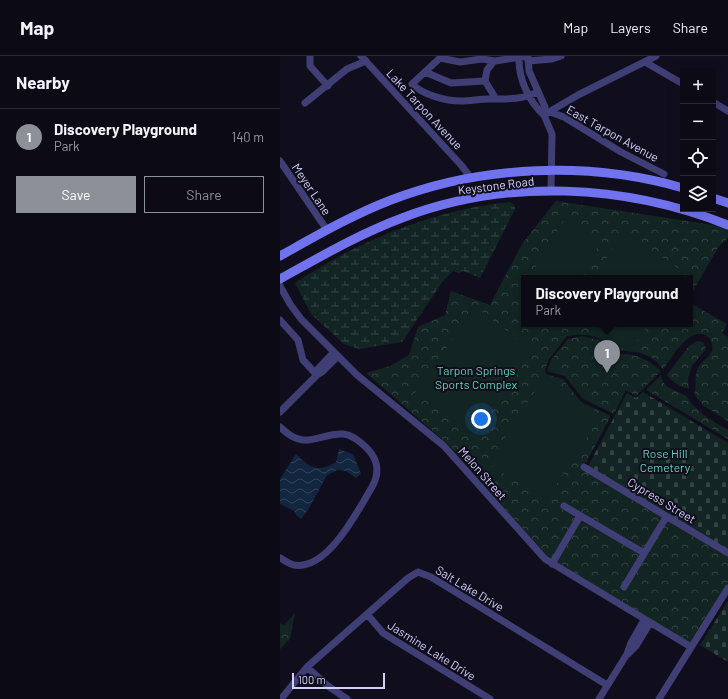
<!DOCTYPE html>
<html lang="en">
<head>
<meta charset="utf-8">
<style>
	:root { --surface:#0c0a15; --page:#1a1822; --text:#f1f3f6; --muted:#9a9aa0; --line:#2c2b34; --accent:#8c9099 }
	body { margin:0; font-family:Barlow,sans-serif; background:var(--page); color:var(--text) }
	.controls { position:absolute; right:12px; top:12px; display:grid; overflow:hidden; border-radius:0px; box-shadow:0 4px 16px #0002 }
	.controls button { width:36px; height:36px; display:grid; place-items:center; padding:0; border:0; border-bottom:1px solid var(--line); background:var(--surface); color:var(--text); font:20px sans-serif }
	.scale { position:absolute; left:12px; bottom:10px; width:93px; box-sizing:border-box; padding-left:4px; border:2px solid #d2cff9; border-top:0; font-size:11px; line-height:14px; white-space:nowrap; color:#d2cff9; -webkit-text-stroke:3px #100e1c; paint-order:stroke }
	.you { position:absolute; left:201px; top:363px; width:14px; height:14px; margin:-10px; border:3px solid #fff; border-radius:50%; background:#1a73e8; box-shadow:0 0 0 6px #1a73e833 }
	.badge { display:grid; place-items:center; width:26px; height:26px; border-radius:50%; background:var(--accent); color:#fff; font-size:13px; font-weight:700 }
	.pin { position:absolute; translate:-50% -33px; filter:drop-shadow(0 1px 2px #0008) }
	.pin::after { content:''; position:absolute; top:21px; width:14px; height:12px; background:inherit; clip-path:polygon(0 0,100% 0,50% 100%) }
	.popup { position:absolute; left:241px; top:219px; width:172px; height:52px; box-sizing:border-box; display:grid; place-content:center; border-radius:0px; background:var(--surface); filter:drop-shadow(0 1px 3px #0005); font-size:13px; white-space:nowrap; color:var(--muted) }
	.popup b { font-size:15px; color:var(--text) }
	.popup::after { content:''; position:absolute; left:50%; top:100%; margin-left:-8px; border:8px solid transparent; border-top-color:var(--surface) }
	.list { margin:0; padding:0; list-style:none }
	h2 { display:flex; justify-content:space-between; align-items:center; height:52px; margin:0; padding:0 16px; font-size:17px }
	h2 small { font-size:13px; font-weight:400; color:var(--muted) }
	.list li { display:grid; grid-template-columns:26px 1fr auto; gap:12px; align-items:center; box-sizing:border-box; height:56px; padding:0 16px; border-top:1px solid var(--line) }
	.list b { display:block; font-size:15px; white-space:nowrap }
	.list p { margin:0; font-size:13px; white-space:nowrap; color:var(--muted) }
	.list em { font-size:13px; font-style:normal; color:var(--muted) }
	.actions { display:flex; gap:8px; padding:12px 16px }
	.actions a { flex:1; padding:9px 0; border:1px solid var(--accent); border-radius:0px; text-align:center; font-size:14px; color:var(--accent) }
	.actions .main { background:var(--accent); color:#fff }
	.icon { flex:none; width:22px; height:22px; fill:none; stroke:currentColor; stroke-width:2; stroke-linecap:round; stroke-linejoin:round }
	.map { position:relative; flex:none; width:448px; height:643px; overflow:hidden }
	header { display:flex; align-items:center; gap:24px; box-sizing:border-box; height:56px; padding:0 20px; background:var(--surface); border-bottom:1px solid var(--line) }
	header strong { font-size:19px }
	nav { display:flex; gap:22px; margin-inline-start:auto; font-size:14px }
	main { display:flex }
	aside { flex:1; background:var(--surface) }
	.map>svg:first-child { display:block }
	.forest { fill:url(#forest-crowns) }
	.wetland { fill:url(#wetland-marsh) }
	.cemetery { fill:url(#cemetery-stones) }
	.garden { fill:#122523 }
	.water { fill:url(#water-waves) }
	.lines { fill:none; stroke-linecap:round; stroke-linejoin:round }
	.street { stroke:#3f3e75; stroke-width:7 }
	.secondary { stroke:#7172ed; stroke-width:9 }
	.labels { text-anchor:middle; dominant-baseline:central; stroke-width:4; stroke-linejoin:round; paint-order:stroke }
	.street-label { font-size:12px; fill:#d2cff9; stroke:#100e1c }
	.park-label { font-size:12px; fill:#65cfb1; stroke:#100e1c }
</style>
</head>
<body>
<header>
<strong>Map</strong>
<nav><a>Map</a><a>Layers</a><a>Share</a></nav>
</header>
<main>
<aside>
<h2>Nearby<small></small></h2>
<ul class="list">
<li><span class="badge">1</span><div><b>Discovery Playground</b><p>Park</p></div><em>140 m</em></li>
</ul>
<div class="actions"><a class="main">Save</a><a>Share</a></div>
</aside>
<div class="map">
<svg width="448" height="643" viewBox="0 0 448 643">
	<defs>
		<pattern id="forest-crowns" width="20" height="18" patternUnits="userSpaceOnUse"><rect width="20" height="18" fill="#122523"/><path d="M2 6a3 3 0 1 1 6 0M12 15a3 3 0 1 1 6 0" fill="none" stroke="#344444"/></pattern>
		<pattern id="wetland-marsh" width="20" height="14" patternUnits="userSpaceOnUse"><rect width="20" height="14" fill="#122523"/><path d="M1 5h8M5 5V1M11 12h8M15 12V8" fill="none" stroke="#344444"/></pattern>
		<pattern id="cemetery-stones" width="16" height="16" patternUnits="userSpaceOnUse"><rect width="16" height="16" fill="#122523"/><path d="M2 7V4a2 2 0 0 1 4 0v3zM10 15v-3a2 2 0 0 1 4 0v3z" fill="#344444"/></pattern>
		<pattern id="water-waves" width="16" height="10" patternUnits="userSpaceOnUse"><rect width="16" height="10" fill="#13263f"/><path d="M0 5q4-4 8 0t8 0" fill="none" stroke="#34445c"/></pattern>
	</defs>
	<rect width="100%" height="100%" fill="#100e1c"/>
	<path class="forest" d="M276 145 440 170 448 173V182L439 190 410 240V222H244V268H410V247L447 268 442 277 448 281V365L424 350 414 338C418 329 413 321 418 312 421 305 429 302 432 295 433 290 432 283 427 280 409 269 391 303 383 314 374 296 350 294 332 295 322 278 306 277 287 280L269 303 265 314 266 318 283 323 301 346 331 360 306 407 303 406 300 412 448 501V526L410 587 267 500 170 390 86 317 110 310 129 299 138 271 165 259 171 235 210 249 242 188Z
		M302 280 319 284 331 298C354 297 363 300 381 315L356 340 346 334 334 358 303 343 285 320 267 315 271 304 288 283Z
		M417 285 423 286 426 293 412 310 408 322 409 333C400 331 392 326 387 319L409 290Z
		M381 319C382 333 397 334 406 340 409 342 411 348 414 350 423 360 436 367 448 374V383L366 334Z
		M15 557 10 583 0 593V567L4 569Z"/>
	<path class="wetland" d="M230 146 234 149 235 153 232 159 200 222 183 215 179 217 173 215 163 225 122 286 79 293 64 288 31 258 15 227C78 185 153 154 230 146Z"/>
	<path class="cemetery" d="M363 336 448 387V496L308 410 347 337 356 342Z
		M448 545V606L420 589Z"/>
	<path class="garden" d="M286 161 322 184 298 222H249Z
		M344 175 403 216 399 222H314Z
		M195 251 251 293 192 377 135 337Z
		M305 268H368L350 296Z
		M264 321 321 359 267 443 208 408Z"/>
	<path class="water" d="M59 393 73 398 81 418 76 422 66 415 58 414 47 419 28 454 21 463 17 460 14 455 0 448V423L16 398C30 412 37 417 56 406Z"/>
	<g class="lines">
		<path class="street" d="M30 0V10L48 30
			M81 0 181 109 191 122
			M239 0C238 21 248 45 264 59
			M214 5 207 14 205 25 216 43
			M248 5 272 3 281 0
			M365 6 403 28
			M145 16 171 27 205 25
			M257 36C242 44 226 43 209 43 200 43 190 45 181 45 166 45 143 39 132 28L160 2 180 6 202 3 215 5 248 0 249 15 265 51 264 59
			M433 46 448 55
			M25 47 67 13 86 5
			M270 56 284 61 341 96 384 118
			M0 105 47 174
			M271 135 272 78 264 59 298 39 376 0
			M0 230 10 248 21 263 77 319 164 390 265 503 411 591
			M0 264 18 284 23 304 37 319
			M37 319 38 313 54 296
			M0 356 37 319 42 316 58 300
			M0 371C7 377 13 383 23 384 36 385 49 377 63 378 75 379 93 395 96 407 98 415 96 424 92 431 78 454 48 515 14 509 9 508 4 504 0 502
			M304 411 448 497
			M284 450 364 497
			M272 508 300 460
			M344 531 385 463
			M87 558 103 577 210 643
			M348 598 356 590 370 567
			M27 611 48 630 67 643
			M1 643 27 611 128 522 138 516 151 521 327 629
			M319 643 347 598 351 587 364 564
			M379 643 448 532"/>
		<path class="secondary" d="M433 142 448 147
			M0 200C36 180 72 159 111 144 202 109 310 105 403 132
			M0 223C40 201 79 178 122 162 226 122 345 128 448 169"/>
	</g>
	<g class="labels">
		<g class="street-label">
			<text transform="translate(145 53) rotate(47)">Lake Tarpon Avenue</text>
			<text transform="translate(333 77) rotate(29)">East Tarpon Avenue</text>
			<text transform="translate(216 129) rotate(-7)">Keystone Road</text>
			<text transform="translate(32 133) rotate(56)">Meyer Lane</text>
			<text transform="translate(203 417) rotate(49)">Melon Street</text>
			<text transform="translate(382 444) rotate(31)">Cypress Street</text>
			<text transform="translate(190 532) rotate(31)">Salt Lake Drive</text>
			<text transform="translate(152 594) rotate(32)">Jasmine Lake Drive</text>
		</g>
		<g class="park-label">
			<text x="196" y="314">Tarpon Springs<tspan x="196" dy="14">Sports Complex</tspan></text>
			<text x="385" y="397">Rose Hill<tspan x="385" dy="14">Cemetery</tspan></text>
		</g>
	</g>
</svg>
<div class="controls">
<button>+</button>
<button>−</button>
<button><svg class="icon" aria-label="locate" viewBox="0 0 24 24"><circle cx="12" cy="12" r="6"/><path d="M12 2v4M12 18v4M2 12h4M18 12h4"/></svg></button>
<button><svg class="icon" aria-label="layers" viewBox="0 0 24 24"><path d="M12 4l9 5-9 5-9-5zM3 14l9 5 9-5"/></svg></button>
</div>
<div class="scale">100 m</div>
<div class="you"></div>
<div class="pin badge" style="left:327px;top:317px">1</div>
<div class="popup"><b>Discovery Playground</b>Park</div>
</div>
</main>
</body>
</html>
